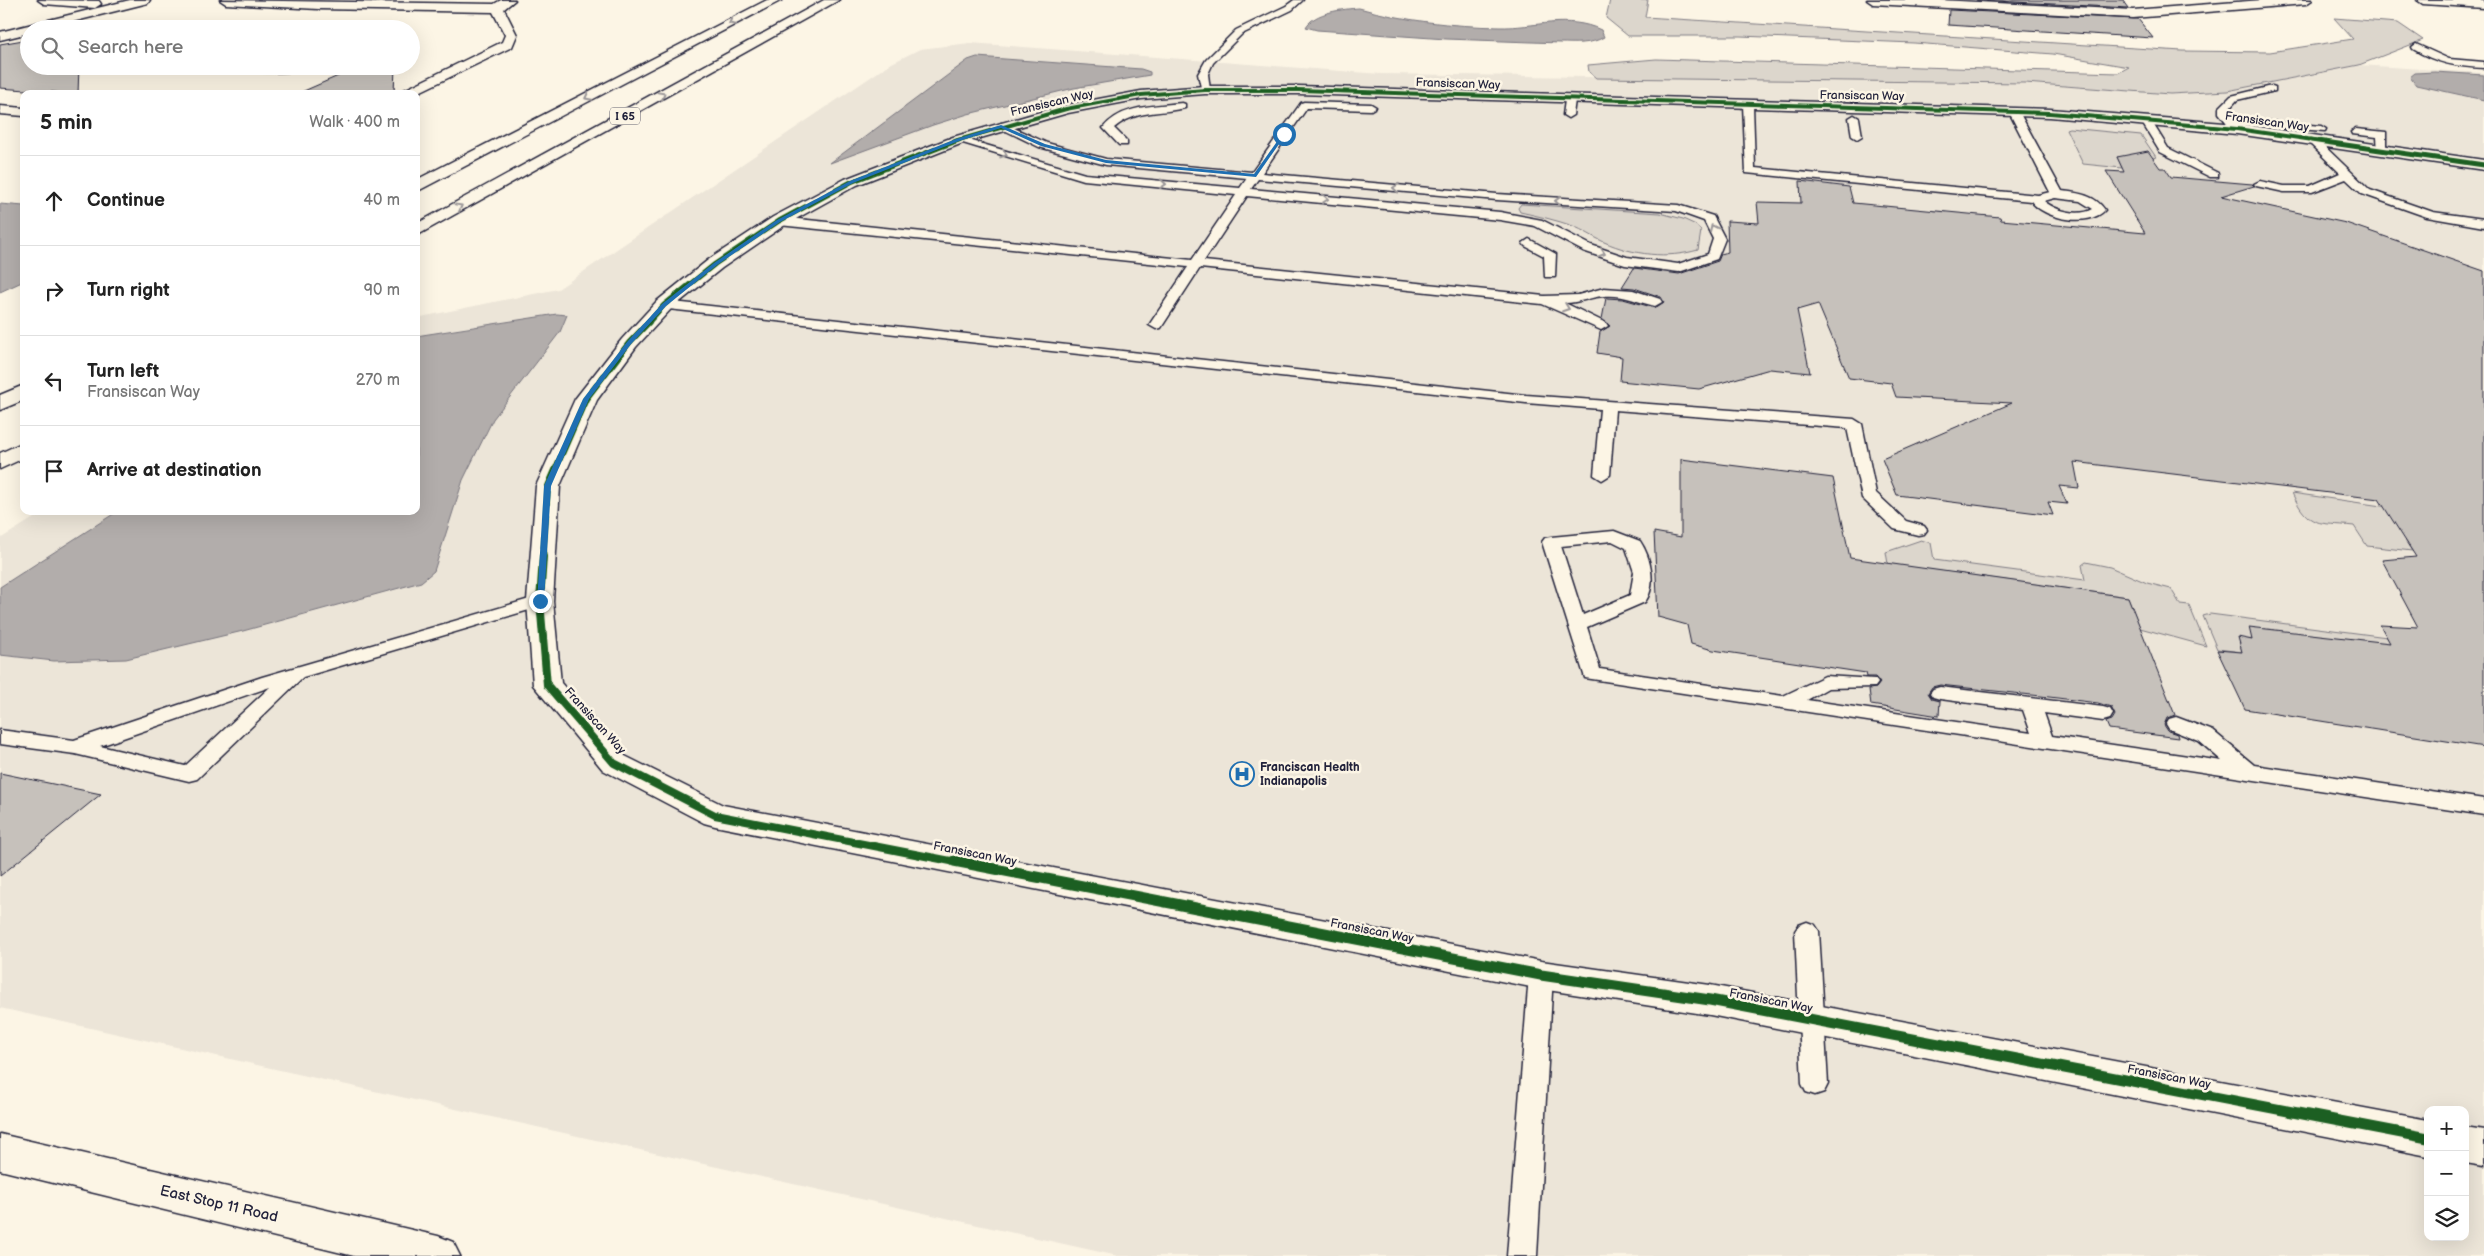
<!DOCTYPE html>
<html lang="en">
<head>
<meta charset="utf-8">
<style>
	:root { --surface:#fff; --page:#f6f6f6; --text:#222; --muted:#767676; --line:#e0e0e0 }
	body { margin:0; font-family:"Balsamiq Sans",sans-serif; background:var(--page); color:var(--text) }
	.controls { position:absolute; right:15px; bottom:15px; display:grid; overflow:hidden; border-radius:10px; box-shadow:0 5px 20px #0002 }
	.controls button { width:45px; height:45px; display:grid; place-items:center; padding:0; border:0; border-bottom:1px solid var(--line); background:var(--surface); color:var(--text); font:25px sans-serif }
	.stop { position:absolute; width:15px; height:15px; margin:-11px; border:4px solid #1f6fb2; border-radius:50%; background:#fff }
	.stop.end { background:#1f6fb2; border-color:#fff; box-shadow:0 1px 5px #0008 }
	.list { margin:0; padding:0; list-style:none }
	h2 { display:flex; justify-content:space-between; align-items:center; height:65px; margin:0; padding:0 20px; font-size:21px }
	h2 small { font-size:16px; font-weight:400; color:var(--muted) }
	.list li { display:grid; grid-template-columns:32px 1fr auto; gap:15px; align-items:center; box-sizing:border-box; height:90px; padding:0 20px; border-top:1px solid var(--line) }
	.list b { display:block; font-size:19px; white-space:nowrap }
	.list p { margin:0; font-size:16px; white-space:nowrap; color:var(--muted) }
	.list em { font-size:16px; font-style:normal; color:var(--muted) }
	.icon { flex:none; width:28px; height:28px; fill:none; stroke:currentColor; stroke-width:2; stroke-linecap:round; stroke-linejoin:round }
	.map { position:relative; flex:none; width:2484px; height:1256px; overflow:hidden }
	.search { position:absolute; background:var(--surface); box-shadow:0 5px 20px #0002; left:20px; top:20px; width:400px; height:55px; display:flex; align-items:center; gap:12px; box-sizing:border-box; padding:0 18px; border-radius:28px; color:var(--muted); font-size:19px }
	.panel { position:absolute; background:var(--surface); box-shadow:0 5px 20px #0002; left:20px; top:90px; width:400px; height:425px; border-radius:10px }
	.map>svg:first-child { display:block }
	.built { fill:#ece5d8; fill-rule:evenodd }
	.green { fill:#dcd6cc; stroke:#7f7c84 }
	.water { fill:#b2adab; stroke:#78757e }
	.building { fill:#c6c1bb; stroke:#22223b }
	.lines { fill:none; stroke-linecap:round; stroke-linejoin:round }
	.lane-casing { stroke:#22223b; stroke-width:3 }
	.street-casing { stroke:#22223b; stroke-width:3 }
	.secondary-casing { stroke:#22223b; stroke-width:3 }
	.highway-casing { stroke:#22223b; stroke-width:3 }
	.lane { fill:#fcf5e5; fill-rule:evenodd }
	.street { fill:#fcf5e5; fill-rule:evenodd }
	.secondary { fill:#fcf5e5; fill-rule:evenodd }
	.highway { fill:#fcf5e5; fill-rule:evenodd }
	.cycleway-far4-casing { stroke:#fcf5e5; stroke-width:5 }
	.cycleway-far3-casing { stroke:#fcf5e5; stroke-width:7 }
	.cycleway-far2-casing { stroke:#fcf5e5; stroke-width:9 }
	.cycleway-far1-casing { stroke:#fcf5e5; stroke-width:11 }
	.cycleway-casing { stroke:#fcf5e5; stroke-width:14 }
	.cycleway-far4 { stroke:#1b5e20; stroke-width:4 }
	.cycleway-far3 { stroke:#1b5e20; stroke-width:5 }
	.cycleway-far2 { stroke:#1b5e20; stroke-width:6 }
	.cycleway-far1 { stroke:#1b5e20; stroke-width:8 }
	.cycleway { stroke:#1b5e20; stroke-width:11 }
	.oneway { stroke:#9a9698 }
	.route { fill:#1f6fb2 }
	.labels { text-anchor:middle; dominant-baseline:central; stroke-width:5; stroke-linejoin:round; paint-order:stroke }
	.shield { fill:#fcf5e5; stroke:#63616e; stroke-width:1 }
	.shield-label { font-size:11px; font-weight:bold; fill:#22223b }
	.street-label { font-size:12px; fill:#22223b; stroke:#fcf5e5 }
	.poi-label { font-size:12px; font-weight:bold; fill:#22223b; stroke:#fcf5e5; text-anchor:start }
	.near-street-label { font-size:15px; fill:#22223b; stroke:#fcf5e5 }
</style>
</head>
<body>
<div class="map">
<svg width="2484" height="1256" viewBox="0 0 2484 1256">
	<rect width="100%" height="100%" fill="#fcf5e5"/>
	<filter id="ink" filterUnits="userSpaceOnUse"><feTurbulence type="fractalNoise" baseFrequency=".02" numOctaves="2"/><feDisplacementMap in="SourceGraphic" scale="10" xChannelSelector="R" yChannelSelector="G"/><feConvolveMatrix kernelMatrix="1 2 1 2 8 2 1 2 1" color-interpolation-filters="sRGB"/></filter>
	<g filter="url(#ink)">
		<path class="built" d="M970 43 1381 74 2025 83 2170 94 2227 91 2359 65 2484 73V1256H1118L0 1008V539L45 511H416V318L558 289 890 64 920 49ZM2428 1110H2465V1237H2428Z"/>
		<path class="green" d="M1610 0H1648L1645 17 2182 51 2270 52 2353 39 2334 18 2398 23 2423 40 2359 65 2227 91 2170 94 2025 83 1596 78 1589 72 1588 65 1656 59 2118 73 2129 67 2053 54 1914 43 1740 36H1628L1606 18Z
			M2069 128 2141 135 2156 157 2139 163 2130 157H2117L2122 168 2083 164 2066 129Z
			M1521 204 1660 213 1683 219 1696 225 1701 231 1698 250C1667 259 1634 255 1604 242 1593 237 1583 230 1573 226 1556 220 1538 216 1520 212L1518 208Z
			M2292 493 2402 509 2406 542 2412 551 2367 546 2354 526C2318 522 2309 529 2292 493Z
			M1921 540 1931 543 1934 560 2085 580 2082 565 2086 562 2110 567 2147 583 2171 589 2180 604 2189 605 2206 646 2140 628 2128 597 1888 564 1886 552Z
			M2210 614 2387 637 2393 645 2239 639 2242 652 2217 649 2203 616Z"/>
		<path class="water" d="M1359 8C1405 21 1451 26 1499 27 1535 28 1567 14 1601 30L1604 37C1591 45 1574 43 1560 43L1446 39 1317 30 1306 27C1314 12 1344 9 1359 8Z
			M977 57 1141 69 1150 72V75L1074 88 968 114 933 125 830 163 968 60Z
			M178 66H323C276 81 226 70 178 66Z
			M2435 72 2484 75V100L2416 85 2410 77 2415 73Z
			M0 204 24 206V281L0 292Z
			M557 314 567 315 560 332 493 419 463 480 434 571 421 582 243 631 126 659 54 661 0 655V587L118 511H416V336Z"/>
		<path class="building" d="M1976 0H2123L2129 8Z
			M1949 10 2138 19 2153 38 1948 25Z
			M29 39V66H79L78 94 0 88V44Z
			M361 66H395L394 94H297Z
			M2148 151 2160 168H2165L2171 177 2252 184 2254 186 2221 196 2346 223 2484 271V747L2245 709 2217 650 2242 652 2238 637 2252 640 2249 627 2390 643 2380 625 2418 627 2382 560 2416 557 2379 499 2074 462 2079 488 2059 486 2067 504 2048 502 2053 515 1897 495 1882 459 2012 403 1896 397 1891 383 1849 378 1818 304 1797 310 1810 373 1770 369 1699 389 1620 381 1622 357 1597 353 1600 332 1610 326 1602 319 1606 298 1623 299 1655 308 1664 302 1661 297 1634 288 1622 287 1634 268 1679 274 1718 261 1721 254 1728 252 1727 221 1759 223 1757 202 1801 203 1800 181 1849 187 1853 203 2000 217 2001 220 2145 233 2106 171 2124 172 2117 157Z
			M1681 459 1833 478 1850 558 2128 597 2175 715 2167 718 2164 725 2168 731 2177 734 2178 738 2109 729 2106 722 2112 720 2115 715 2111 707 2098 703 2041 696 1940 685 1932 687 1928 693 1932 699 1940 701 1939 716 1871 705 1869 689 1876 688 1880 683 1875 677H1867L1866 673 1713 650 1691 644 1687 625 1658 617 1654 532 1681 537Z
			M0 773 101 794 0 876Z"/>
		<g class="lines">
			<defs>
				<path id="lane" d="M1294 0H1303L1292 10 1242 34 1213 63 1208 74 1210 90 1202 92 1198 74 1206 60 1236 30 1286 6Z
					M2416 44 2449 59 2484 62V68C2457 67 2436 63 2413 49L2412 47Z
					M2272 86 2275 87V91L2237 100 2229 109 2233 118 2321 126 2326 129 2325 131 2239 125 2242 129 2237 132 2233 131 2219 113V108L2231 96Z
					M1570 97 1575 100 1573 115 1568 118 1563 115 1565 100Z
					M1304 102 1371 104 1376 107 1371 110 1307 108 1262 173 1497 194 1678 205 1713 216 1725 239 1717 259 1679 272 1625 265 1583 251 1535 226 1500 220 1247 196 1204 261 1544 296 1578 295 1604 288 1633 290 1660 299 1662 302 1655 306C1638 302 1622 294 1604 296 1590 297 1579 303 1565 303L1606 323 1608 326 1601 330 1542 304 1200 268 1161 328 1156 329 1149 325 1188 267 779 225 773 221 779 217 1192 260 1236 195 1084 180 953 140 958 137 962 138 1085 174 1240 188 1247 178 1106 165 1039 147 996 126 1001 123 1005 124 1047 143 1106 159 1252 172 1301 103ZM1258 179 1497 200 1676 211 1704 221 1713 239 1708 254 1678 264 1627 257 1591 245 1542 220 1500 212 1251 189Z
					M1748 102 1753 105 1755 168 2038 195 2050 192 2009 112 2018 110 2062 191C2079 193 2095 195 2105 210 2089 228 2044 219 2031 201L1746 173 1743 105ZM2055 198 2080 201 2093 209C2079 217 2056 211 2044 201Z
					M1182 103 1185 104V108C1160 114 1135 110 1114 128L1127 141V145H1119L1103 128C1121 105 1155 106 1182 103Z
					M1854 115 1859 118 1862 136 1857 139 1852 136 1849 118Z
					M2146 118 2150 119 2168 148 2218 173V177H2210L2160 152 2141 121Z
					M2356 129 2386 132V152H2378L2377 137 2352 134 2351 132Z
					M2312 137 2316 138 2370 190 2433 212 2484 219V227L2427 217 2362 194 2346 179 2312 192H2284L2256 186 2254 184 2260 181 2284 186H2310L2340 173 2308 142V138Z
					M1529 239 1556 254 1555 277H1545L1544 256 1525 246 1523 243Z
					M664 301 1526 395 1854 419 1862 424 1876 493 1906 521 1924 526 1927 530 1924 534 1918 535 1894 529 1862 498 1847 428 1615 410 1610 475 1602 480 1594 475 1600 409 1526 403 659 308 657 305 659 302Z
					M1614 531 1640 541C1651 557 1657 586 1645 602L1587 627 1600 669 1783 696 1825 676 1875 679 1878 683 1875 687 1828 688 1807 700 2031 733 2023 710 1940 699 1933 697 1930 693 1933 689 1940 687 2103 707 2110 709 2113 714 2110 719 2103 721 2044 713 2052 736 2222 761 2199 741 2169 729 2166 724 2169 719 2176 717 2213 731 2254 765 2484 799V815L1585 678 1542 542 1545 538 1551 537ZM1612 541 1626 548 1634 572 1630 595 1583 615 1561 546Z
					M540 596 546 597 549 601 546 605 303 677 197 779 189 781 75 754 0 744V730L74 740 262 677ZM270 687 185 766 100 746Z
					M1807 922 1815 925 1819 931 1828 1084 1824 1092 1815 1095 1806 1092 1802 1084 1795 931 1799 925Z
					M1541 965 1550 968 1553 975 1537 1256H1507L1529 975 1532 968Z"/>
				<path id="street" d="M38 0 99 1 101 4 95 8 44 4Z
					M130 0H150L148 3 44 29H29V33L0 40V32Z
					M220 0 494 4 501 0H515L504 9 517 35 512 47 415 94H396L502 42 505 35 493 12 318 9 226 4Z
					M1867 0H1940L2133 10 2262 0H2312L2306 4 2133 18 1873 4Z
					M2417 0H2484V8L2423 4Z
					M1205 86H1298L2050 109 2237 124 2484 160V170L2237 134 2050 117 1298 94H1205L1141 99 1068 113 963 143 857 185 785 225 722 268 671 309 636 347 597 400 560 486 553 601 561 683 625 756 723 805 1541 961 1710 985 2428 1120V1156L1710 1015 1541 989 715 826 704 823 603 770 533 685 527 601 536 486 575 399 622 339 657 301 708 260 773 217 845 179 953 137 1061 106 1141 91Z
					M0 106 24 108V116L0 114Z
					M2465 1127 2484 1130V1166L2465 1163Z"/>
				<path id="secondary" d="M0 1134 438 1236 453 1242 460 1256H354L0 1170Z"/>
				<path id="highway" d="M767 0H782L416 192V180Z
					M824 0H839L416 236V224Z
					M24 385V400L0 410V395Z
					M24 442V458L0 469V453Z"/>
			</defs>
			<use href="#lane" class="lane-casing"/>
			<use href="#street" class="street-casing"/>
			<use href="#secondary" class="secondary-casing"/>
			<use href="#highway" class="highway-casing"/>
			<use href="#lane" class="lane"/>
			<use href="#street" class="street"/>
			<use href="#secondary" class="secondary"/>
			<use href="#highway" class="highway"/>
			<defs>
				<path id="cycleway-far4" d="M955 141 1066 109 1141 95 1205 90H1298L2050 113 2237 129 2320 141"/>
				<path id="cycleway-far3" d="M2311 140 2484 165
					M648 323 664 305 715 264 779 221 851 182 959 140"/>
				<path id="cycleway-far2" d="M543 558 548 486 586 399 629 343 649 322"/>
				<path id="cycleway-far1" d="M543 557 540 601 547 685 614 763 715 815 961 863"/>
				<path id="cycleway" d="M954 861 1541 975 1710 1000 2428 1138"/>
			</defs>
			<use href="#cycleway-far4" class="cycleway-far4-casing"/>
			<use href="#cycleway-far3" class="cycleway-far3-casing"/>
			<use href="#cycleway-far2" class="cycleway-far2-casing"/>
			<use href="#cycleway-far1" class="cycleway-far1-casing"/>
			<use href="#cycleway" class="cycleway-casing"/>
			<use href="#cycleway-far4" class="cycleway-far4"/>
			<use href="#cycleway-far3" class="cycleway-far3"/>
			<use href="#cycleway-far2" class="cycleway-far2"/>
			<use href="#cycleway-far1" class="cycleway-far1"/>
			<use href="#cycleway" class="cycleway"/>
		</g>
		<defs><path id="oneway-chevron" d="M-2-3.5L2.5 0L-2 3.5" fill="none" stroke-width="1.6" stroke-linecap="round" stroke-linejoin="round" transform="scale(1.25)"/></defs>
		<g class="oneway">
			<use href="#oneway-chevron" transform="translate(732 22) rotate(153)"/>
			<use href="#oneway-chevron" transform="translate(662 95) rotate(-29)"/>
			<use href="#oneway-chevron" transform="translate(588 97) rotate(153)"/>
			<use href="#oneway-chevron" transform="translate(1004 154) rotate(18)"/>
			<use href="#oneway-chevron" transform="translate(1163 184) rotate(5)"/>
			<use href="#oneway-chevron" transform="translate(1396 188) rotate(-175)"/>
			<use href="#oneway-chevron" transform="translate(1325 199) rotate(5)"/>
			<use href="#oneway-chevron" transform="translate(1558 201) rotate(-177)"/>
			<use href="#oneway-chevron" transform="translate(459 207) rotate(-29)"/>
			<use href="#oneway-chevron" transform="translate(1713 228) rotate(-116)"/>
			<use href="#oneway-chevron" transform="translate(1602 253) rotate(19)"/>
			<use href="#oneway-chevron" transform="translate(1566 308) rotate(20)"/>
		</g>
	</g>
	<path class="route" d="M1001 125 1045 144 1106 160 1254 174 1283 133 1286 134 1256 177 1106 163 1041 146 1001 128 959 141 853 183 780 222 717 265 666 306 631 344 589 399 551 486 544 601 537 603 544 486 583 399 627 342 662 304 714 263 777 220 850 181 956 139Z"/>
	<defs>
		<symbol id="hospital-ring" viewBox="-11 -11 22 22"><circle r="9.5" fill="#fcf5e5" stroke="#1f6fb2" stroke-width="1.5"/><path d="M-5-5h3v3.5h4V-5h3V5h-3V1.5h-4V5h-3Z" fill="#1f6fb2"/></symbol>
	</defs>
	<g fill-rule="evenodd">
		<use href="#hospital-ring" x="1228" y="760" width="28" height="28"/>
	</g>
	<g class="labels">
		<rect class="shield" x="610" y="107.5" width="30" height="17" rx="4"/>
		<g class="shield-label">
			<text x="625" y="116">I 65</text>
		</g>
		<g class="street-label">
			<text transform="translate(1458 84) rotate(2)">Fransiscan Way</text>
			<text transform="translate(1862 96) rotate(1)">Fransiscan Way</text>
			<text transform="translate(1052 103) rotate(-13)">Fransiscan Way</text>
			<text transform="translate(2267 122) rotate(8)">Fransiscan Way</text>
			<text transform="translate(595 721) rotate(48)">Fransiscan Way</text>
			<text transform="translate(975 854) rotate(11)">Fransiscan Way</text>
			<text transform="translate(1372 931) rotate(11)">Fransiscan Way</text>
			<text transform="translate(1771 1001) rotate(11)">Fransiscan Way</text>
			<text transform="translate(2169 1077) rotate(11)">Fransiscan Way</text>
		</g>
		<g class="poi-label">
			<text x="1260" y="767">Franciscan Health<tspan x="1260" dy="14">Indianapolis</tspan></text>
		</g>
		<g class="near-street-label">
			<text transform="translate(219 1204) rotate(13)">East Stop 11 Road</text>
		</g>
	</g>
</svg>
<div class="controls">
<button>+</button>
<button>−</button>
<button><svg class="icon" aria-label="layers" viewBox="0 0 24 24"><path d="M12 4l9 5-9 5-9-5zM3 14l9 5 9-5"/></svg></button>
</div>
<div class="stop" style="left:1284px;top:134px"></div>
<div class="stop end" style="left:540px;top:601px"></div>
<div class="search"><svg class="icon" aria-label="search" viewBox="0 0 24 24"><circle cx="10" cy="10" r="6"/><path d="M15 15l6 6"/></svg>Search here</div>
<section class="panel">
<h2>5 min<small>Walk · 400 m</small></h2>
<ul class="list">
<li><svg class="icon" aria-label="ahead" viewBox="0 0 24 24"><path d="M12 20V5M6 11l6-6 6 6"/></svg><div><b>Continue</b></div><em>40 m</em></li>
<li><svg class="icon" aria-label="right" viewBox="0 0 24 24"><path d="M7 20v-9h11M14 6l5 5-5 5"/></svg><div><b>Turn right</b></div><em>90 m</em></li>
<li><svg class="icon" aria-label="left" viewBox="0 0 24 24"><path d="M17 20v-9H6M10 6l-5 5 5 5"/></svg><div><b>Turn left</b><p>Fransiscan Way</p></div><em>270 m</em></li>
<li><svg class="icon" aria-label="arrive" viewBox="0 0 24 24"><path d="M6 21V4h12l-3 4 3 4H6"/></svg><div><b>Arrive at destination</b></div></li>
</ul>
</section>
</div>
</body>
</html>
